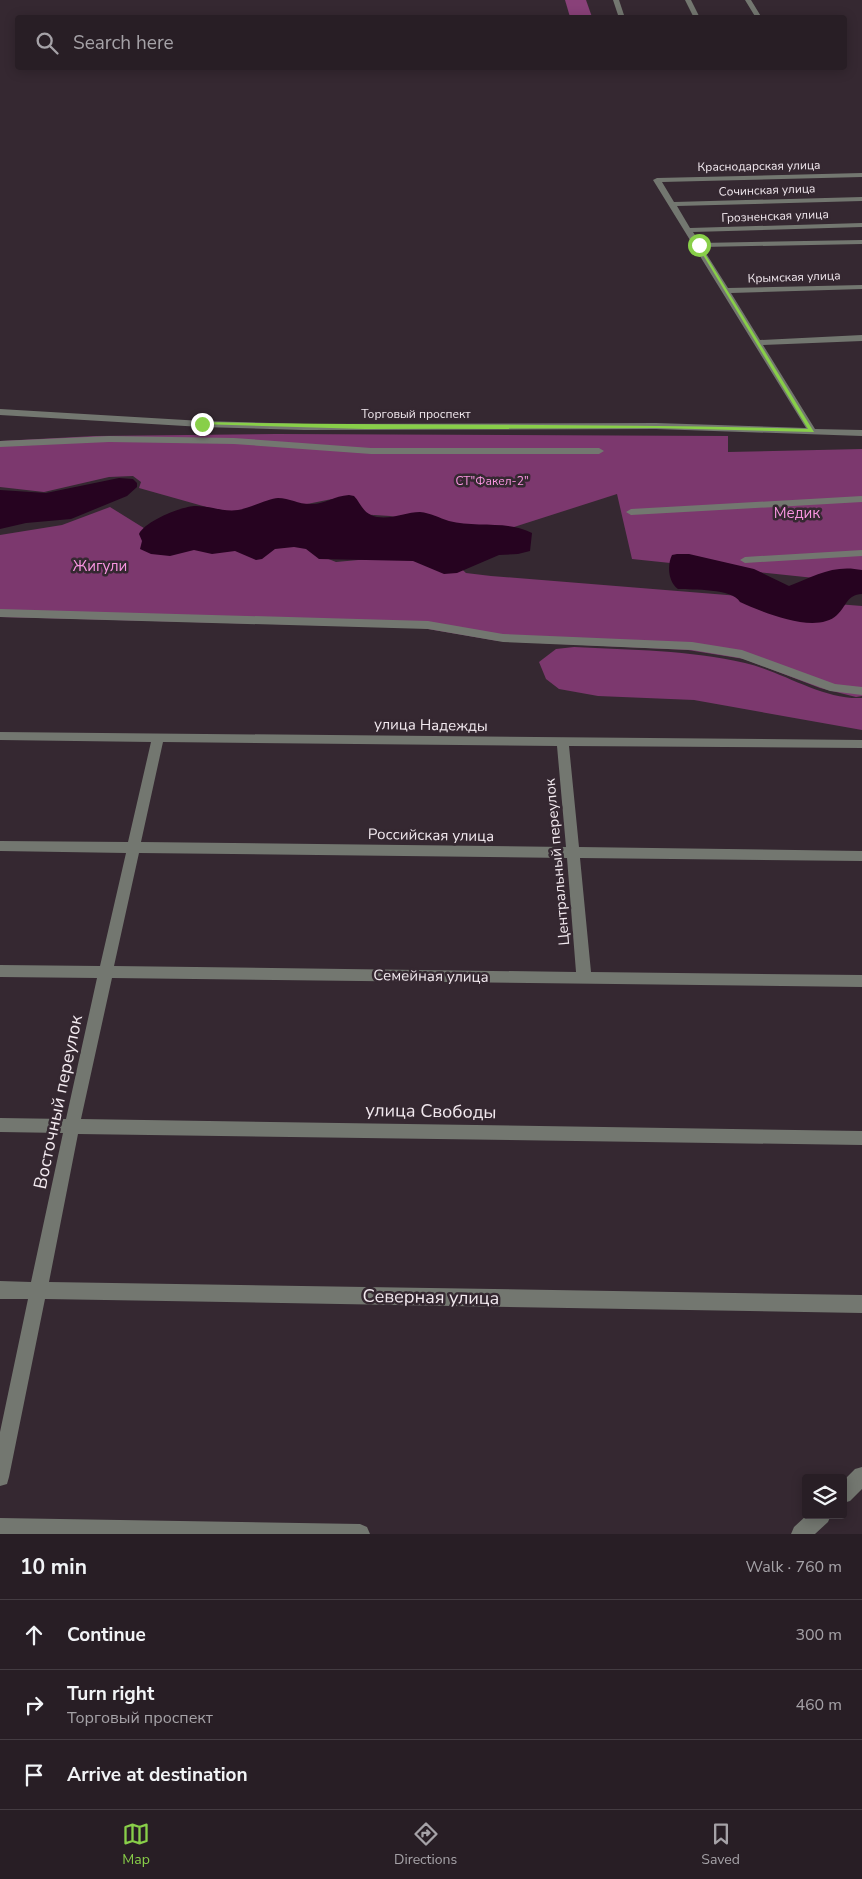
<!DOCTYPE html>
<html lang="en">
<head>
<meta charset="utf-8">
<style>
	:root { --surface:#281e25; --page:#30272d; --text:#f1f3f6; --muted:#a5a2a7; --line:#443c42; --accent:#88cf49 }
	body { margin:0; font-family:"Nunito Sans",sans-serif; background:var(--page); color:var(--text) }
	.controls { position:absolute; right:15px; bottom:15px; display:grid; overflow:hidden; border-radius:5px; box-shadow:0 2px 12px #0003 }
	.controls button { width:45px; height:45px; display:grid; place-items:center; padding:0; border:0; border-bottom:1px solid var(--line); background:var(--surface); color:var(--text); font:25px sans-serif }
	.stop { position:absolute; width:15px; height:15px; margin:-11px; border:4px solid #88cf49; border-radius:50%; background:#fff }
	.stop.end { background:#88cf49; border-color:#fff; box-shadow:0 1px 5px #0008 }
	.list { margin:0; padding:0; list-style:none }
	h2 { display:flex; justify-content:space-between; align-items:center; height:65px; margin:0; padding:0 20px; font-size:21px }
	h2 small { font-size:16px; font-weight:400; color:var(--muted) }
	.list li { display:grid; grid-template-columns:32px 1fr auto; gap:15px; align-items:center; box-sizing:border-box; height:70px; padding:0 20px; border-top:1px solid var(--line) }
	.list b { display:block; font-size:19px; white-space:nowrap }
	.list p { margin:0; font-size:16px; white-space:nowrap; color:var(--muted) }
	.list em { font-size:16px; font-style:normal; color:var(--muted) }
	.icon { flex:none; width:28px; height:28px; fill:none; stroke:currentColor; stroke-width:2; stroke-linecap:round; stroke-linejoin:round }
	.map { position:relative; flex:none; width:862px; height:1534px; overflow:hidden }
	.search { position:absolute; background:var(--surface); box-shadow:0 2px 12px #0003; left:15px; right:15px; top:15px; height:55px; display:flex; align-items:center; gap:12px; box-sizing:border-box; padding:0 18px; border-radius:5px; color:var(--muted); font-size:19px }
	.sheet { height:275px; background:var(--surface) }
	nav { display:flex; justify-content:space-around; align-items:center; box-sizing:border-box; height:70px; border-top:1px solid var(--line); background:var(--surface); font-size:14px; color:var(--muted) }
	nav a { display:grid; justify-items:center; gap:2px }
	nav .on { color:var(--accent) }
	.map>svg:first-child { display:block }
	.green { fill:#7c386e }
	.forest { fill:#894179 }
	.water { fill:#260320 }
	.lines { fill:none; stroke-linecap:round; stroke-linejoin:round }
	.minor { fill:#737770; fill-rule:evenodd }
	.route { fill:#88cf49 }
	.labels { text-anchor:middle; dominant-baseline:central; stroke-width:5; stroke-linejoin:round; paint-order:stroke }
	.far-street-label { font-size:12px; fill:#f2e9ef; stroke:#352831 }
	.far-park-label { font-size:12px; fill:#fa96e2; stroke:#352831 }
	.park-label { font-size:15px; fill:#fa96e2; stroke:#352831 }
	.street-label { font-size:15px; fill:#f2e9ef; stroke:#352831 }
	.near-street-label { font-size:18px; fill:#f2e9ef; stroke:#352831 }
</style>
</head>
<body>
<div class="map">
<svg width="862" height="1534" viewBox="0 0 862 1534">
	<rect width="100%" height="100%" fill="#352831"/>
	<path class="green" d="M276 434 728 436V452L862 449V583L632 559 617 494 514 527H457L390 516 358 514 332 499 242 517 139 488 141 482 133 476 109 477 44 492 0 487V441L95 436Z
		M110 507 147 530 189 549 308 545 321 556 336 562 369 559 452 560 466 573 491 576 862 606V696L856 697 820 688 744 659 688 650 498 641 422 628 0 617V535L62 525Z
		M574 647C631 650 690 650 745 663 784 672 822 700 862 698V730L694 700 598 696 559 689 546 679 539 662 556 649Z"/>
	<path class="forest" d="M565 0H586L592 17H570Z"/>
	<path class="water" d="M119 478 133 479 137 483V487L127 496 71 519 26 523 0 529V490L46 493Z
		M349 495 354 496C360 502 362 511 371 515 386 522 405 512 420 512 431 513 439 518 449 521 475 528 508 520 532 533L530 551 518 554 499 555 457 573 444 574 413 561 319 559 306 549 294 547 275 549 262 559 256 560 235 551 212 554 194 550 170 556 151 554 140 549 142 541 139 534C145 521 182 506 196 506 211 506 223 512 238 510 251 508 269 498 278 498 290 498 300 505 312 504 325 504 334 496 349 495Z
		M677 554H689L754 569 789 586C814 576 834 564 862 570V594C846 595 847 606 837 615 816 635 762 612 740 602 732 588 693 590 678 589 668 582 667 565 672 555Z"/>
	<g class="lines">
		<path class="minor" d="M613 0H619L625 18H619Z
			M685 0H691L700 18H694Z
			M745 0H751L762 18H756Z
			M862 173V177L662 182 674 202 862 197V201L677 206 690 228 862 223V227L693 232 700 243 862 240V244L702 247 728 288 862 285V289L731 293 760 340 862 335V341L763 345 815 429 862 430V436L656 429 304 430 202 427 0 415V409L202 421 304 424 656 423 806 428 653 180 657 178Z
			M109 436 234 438 371 448H599L604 451 599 454H371L234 444 109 442 0 447V441Z
			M862 496V502L631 515 626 512 631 509Z
			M862 550V556L745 563 740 560 745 557Z
			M0 609 428 621 503 634 692 642 742 650 835 684 862 687V695L830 691 740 658 692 650 503 642 428 629 0 617Z
			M0 732 862 740V748L569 746 579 847 862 851V861L580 858 591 972 862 975V987L112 978 81 1119 862 1131V1145L78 1134 49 1282 862 1295V1313L45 1299 9 1477 7 1484 0 1486V1432L28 1299H0V1281L31 1282 63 1133 0 1132V1118L66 1119 97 978 0 977V965L100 966 126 853 0 851V841L128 842 151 742 0 740ZM163 742 557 746 566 847 141 842ZM139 853 567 858 576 972 114 966Z
			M862 1467V1489L850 1501 843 1503V1481L855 1469Z
			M807 1515H831L828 1522 815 1534H791L794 1527Z
			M0 1518 360 1524 367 1527 370 1534H0Z"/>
	</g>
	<path class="route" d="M699 244 814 432 656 428 365 429 199 424 202 422C404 426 606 423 808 429L697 245Z"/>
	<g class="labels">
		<g class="far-street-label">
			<text transform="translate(759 166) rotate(-1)">Краснодарская улица</text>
			<text transform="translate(767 190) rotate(-2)">Сочинская улица</text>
			<text transform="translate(775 216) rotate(-2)">Грозненская улица</text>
			<text transform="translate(794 277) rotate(-2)">Крымская улица</text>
			<text x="416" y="414">Торговый проспект</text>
		</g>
		<g class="far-park-label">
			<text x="492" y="481">СТ"Факел-2"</text>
		</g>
		<g class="park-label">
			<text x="797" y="513">Медик</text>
			<text x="100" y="566">Жигули</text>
		</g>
		<g class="street-label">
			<text transform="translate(431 725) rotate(1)">улица Надежды</text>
			<text transform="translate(431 835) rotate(1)">Российская улица</text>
			<text transform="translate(557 862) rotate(-95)">Центральный переулок</text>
			<text transform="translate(431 976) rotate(1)">Семейная улица</text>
		</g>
		<g class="near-street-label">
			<text transform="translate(58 1102) rotate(-78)">Восточный переулок</text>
			<text transform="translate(431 1111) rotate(1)">улица Свободы</text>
			<text transform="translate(431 1297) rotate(1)">Северная улица</text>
		</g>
	</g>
</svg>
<div class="controls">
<button><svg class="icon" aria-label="layers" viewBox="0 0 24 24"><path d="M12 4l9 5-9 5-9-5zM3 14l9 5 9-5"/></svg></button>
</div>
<div class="stop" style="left:699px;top:245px"></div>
<div class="stop end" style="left:202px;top:424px"></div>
<div class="search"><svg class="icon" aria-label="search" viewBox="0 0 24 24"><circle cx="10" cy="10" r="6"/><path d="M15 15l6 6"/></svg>Search here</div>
</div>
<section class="sheet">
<h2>10 min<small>Walk · 760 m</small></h2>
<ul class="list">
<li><svg class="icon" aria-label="ahead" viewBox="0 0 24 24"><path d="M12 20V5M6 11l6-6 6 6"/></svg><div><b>Continue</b></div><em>300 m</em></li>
<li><svg class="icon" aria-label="right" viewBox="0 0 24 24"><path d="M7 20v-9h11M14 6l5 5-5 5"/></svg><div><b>Turn right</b><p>Торговый проспект</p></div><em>460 m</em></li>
<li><svg class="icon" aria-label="arrive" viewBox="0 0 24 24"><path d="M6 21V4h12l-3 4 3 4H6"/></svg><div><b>Arrive at destination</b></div></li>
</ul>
</section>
<nav>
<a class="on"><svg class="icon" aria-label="map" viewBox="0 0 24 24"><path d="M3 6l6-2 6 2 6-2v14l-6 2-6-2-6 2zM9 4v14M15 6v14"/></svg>Map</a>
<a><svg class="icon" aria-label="directions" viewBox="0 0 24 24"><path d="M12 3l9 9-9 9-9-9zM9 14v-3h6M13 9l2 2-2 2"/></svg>Directions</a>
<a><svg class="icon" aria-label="saved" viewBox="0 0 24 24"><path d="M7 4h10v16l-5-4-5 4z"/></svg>Saved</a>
</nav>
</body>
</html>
